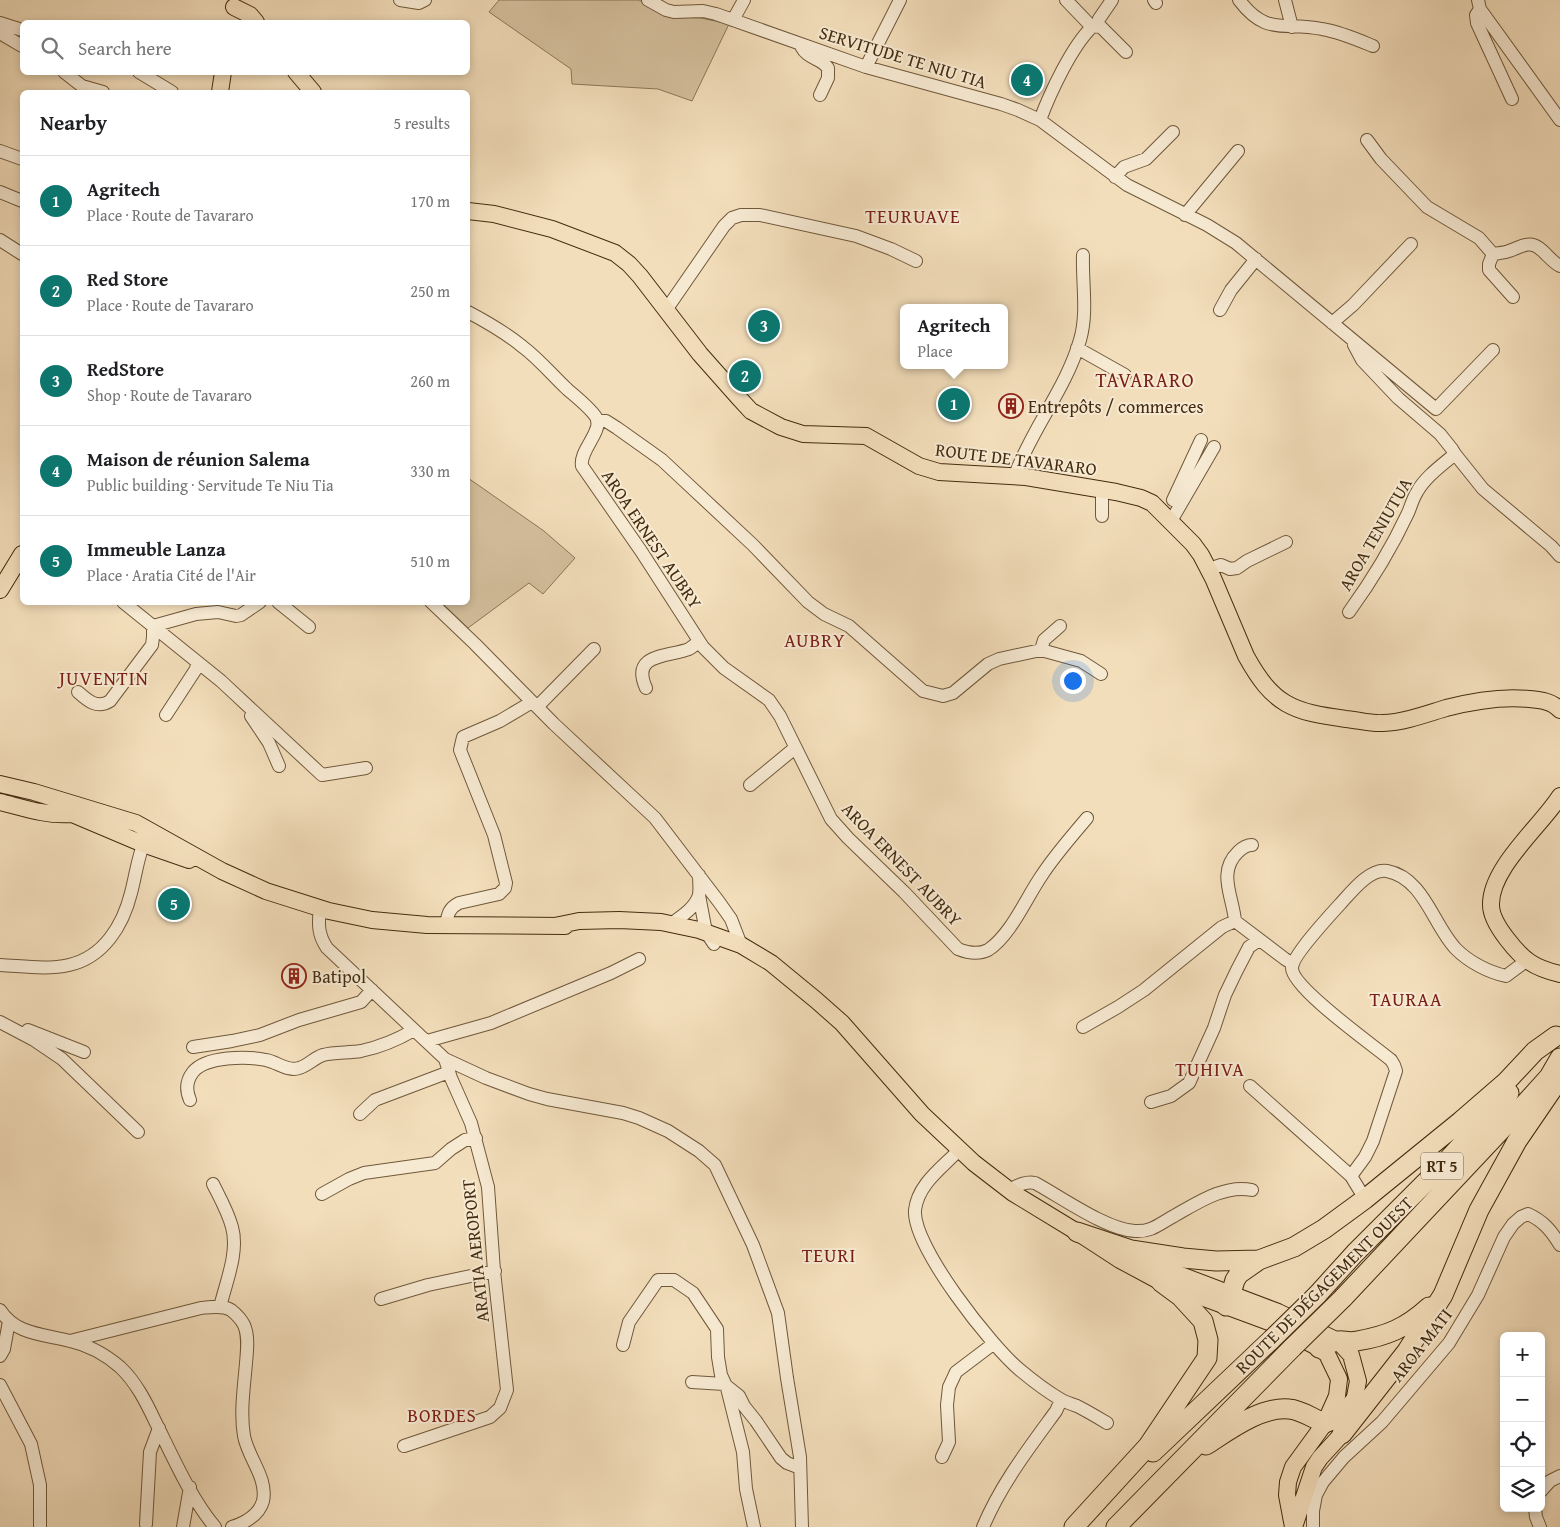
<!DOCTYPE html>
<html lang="en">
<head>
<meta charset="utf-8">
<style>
	:root { --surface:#fff; --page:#f2f2f2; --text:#202124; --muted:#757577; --line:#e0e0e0; --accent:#0f766e }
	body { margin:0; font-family:"Gentium Book Plus",serif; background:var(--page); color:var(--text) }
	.controls { position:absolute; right:15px; bottom:15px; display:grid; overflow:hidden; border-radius:8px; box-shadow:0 2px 8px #0003 }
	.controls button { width:45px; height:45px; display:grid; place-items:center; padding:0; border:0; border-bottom:1px solid var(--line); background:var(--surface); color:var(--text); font:25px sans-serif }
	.you { position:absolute; left:1072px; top:680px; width:18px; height:18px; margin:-12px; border:4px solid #fff; border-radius:50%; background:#1a73e8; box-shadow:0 0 0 8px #1a73e833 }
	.badge { display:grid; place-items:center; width:32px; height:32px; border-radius:50%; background:var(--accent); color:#fff; font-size:16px; font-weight:700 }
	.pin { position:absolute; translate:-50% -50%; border:2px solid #fff; box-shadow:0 1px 5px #0006 }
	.popup { position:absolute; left:900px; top:304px; width:108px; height:65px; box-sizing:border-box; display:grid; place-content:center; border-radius:8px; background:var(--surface); filter:drop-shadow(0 1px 4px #0005); font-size:16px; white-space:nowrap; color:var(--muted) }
	.popup b { font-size:19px; color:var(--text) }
	.popup::after { content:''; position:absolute; left:50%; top:100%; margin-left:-10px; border:10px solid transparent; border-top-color:var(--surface) }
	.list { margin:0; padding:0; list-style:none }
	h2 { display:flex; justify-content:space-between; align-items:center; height:65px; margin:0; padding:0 20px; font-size:21px }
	h2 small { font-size:16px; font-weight:400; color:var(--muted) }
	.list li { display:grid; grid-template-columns:32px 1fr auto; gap:15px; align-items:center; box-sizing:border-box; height:90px; padding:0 20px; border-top:1px solid var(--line) }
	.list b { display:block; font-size:19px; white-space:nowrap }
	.list p { margin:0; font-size:16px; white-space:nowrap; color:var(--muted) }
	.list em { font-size:16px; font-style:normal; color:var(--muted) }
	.icon { flex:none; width:28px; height:28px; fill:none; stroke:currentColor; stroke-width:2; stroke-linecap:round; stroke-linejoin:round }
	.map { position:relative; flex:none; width:1560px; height:1527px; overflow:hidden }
	.search { position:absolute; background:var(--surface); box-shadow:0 2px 8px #0003; left:20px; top:20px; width:450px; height:55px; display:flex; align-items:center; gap:12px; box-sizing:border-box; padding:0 18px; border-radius:8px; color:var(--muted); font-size:19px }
	.panel { position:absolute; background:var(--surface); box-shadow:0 2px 8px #0003; left:20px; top:90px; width:450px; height:515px; border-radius:8px }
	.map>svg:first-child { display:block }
	.green { fill:#d5c09e; stroke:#8c7656 }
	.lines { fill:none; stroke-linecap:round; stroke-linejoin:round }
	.minor-casing { stroke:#70583a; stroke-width:14 }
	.major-casing { stroke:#442b0f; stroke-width:18 }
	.highway-casing { stroke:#442b0f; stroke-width:21 }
	.minor { stroke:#f7ead3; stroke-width:12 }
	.major { stroke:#f3debb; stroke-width:16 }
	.highway { stroke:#f3debb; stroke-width:19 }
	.highway-bridge-casing { stroke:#442b0f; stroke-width:21; stroke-linecap:butt }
	.highway-bridge { stroke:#f3debb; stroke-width:19 }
	.labels { text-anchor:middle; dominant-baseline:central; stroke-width:4; stroke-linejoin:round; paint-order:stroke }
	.shield { fill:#f7ead3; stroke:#7a644a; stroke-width:1 }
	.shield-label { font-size:16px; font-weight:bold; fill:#442b0f }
	.street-label { font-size:18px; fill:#442b0f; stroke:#f7ead3 }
	.poi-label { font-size:18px; fill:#442b0f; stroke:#f7ead3; text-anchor:start }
	.neighbourhood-label { font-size:19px; letter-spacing:1px; fill:#7a1f14; stroke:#f7ead3 }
	.quarter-label { font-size:20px; letter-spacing:1px; fill:#7a1f14; stroke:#f7ead3 }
</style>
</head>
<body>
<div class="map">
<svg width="1560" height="1527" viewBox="0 0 1560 1527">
	<rect width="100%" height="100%" fill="#f3debb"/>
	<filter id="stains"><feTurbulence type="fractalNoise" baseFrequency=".004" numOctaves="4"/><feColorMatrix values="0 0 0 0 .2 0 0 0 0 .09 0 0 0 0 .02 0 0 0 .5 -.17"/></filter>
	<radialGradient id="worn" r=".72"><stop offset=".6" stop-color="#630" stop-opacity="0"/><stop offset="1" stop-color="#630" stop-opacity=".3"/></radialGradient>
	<path class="green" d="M499 0H639L671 17 701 18 729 24 692 101 658 89 572 84 571 69 489 12Z
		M468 478 544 531 575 558 543 594 529 583 468 628 442 603 468 602Z"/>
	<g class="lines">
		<defs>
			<path id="minor" d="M400 0 419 3 425 0
				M648 0 666 10 674 12 703 11 716 14 866 67 1001 104 1018 110 1040 120 1127 185 1207 225 1236 243 1436 409 1493 350
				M1066 0 1092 27 1100 26 1126 52
				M1154 0 1156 3
				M1239 0C1267 37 1284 21 1322 29 1340 32 1356 39 1373 46
				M1285 0 1292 27
				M1478 0 1480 9 1560 120
				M1480 9 1476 15 1477 23 1512 99
				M733 20 744 0
				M0 23 22 30
				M1097 26 1099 19 1112 0
				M0 33 22 46
				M801 46C808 60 820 57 828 68V78L820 95
				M866 67 900 0
				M64 72 82 86 103 92
				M139 72 172 92
				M1040 120C1050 93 1072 46 1092 27
				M1367 140 1381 159 1427 207 1479 238 1493 254 1489 264V270L1513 297
				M0 151 22 159
				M1115 177 1124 167 1146 159 1173 132
				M0 192 22 201
				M1185 215 1238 151
				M0 240 22 254
				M1493 254C1498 253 1504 253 1509 251 1519 248 1529 240 1539 248 1546 253 1552 262 1560 266
				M666 310 724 226 732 218 741 215H760L856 236 891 249 916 261
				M1220 310 1231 290 1256 259
				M468 312C487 322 506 333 523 347 539 359 552 375 567 389 575 396 593 410 597 419 602 432 579 451 582 466L641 551 703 647 724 668 769 700 780 716 831 819 848 838 904 892 958 949C968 953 978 955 988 950 1011 935 1026 898 1042 875 1055 855 1072 836 1087 818
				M1332 323 1353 305 1411 244
				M1354 345 1362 360 1398 398 1440 434 1452 449 1455 454
				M1077 348 1125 375
				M597 421H606L617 428 662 460 753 545 808 602 824 614 849 626 923 691 943 696 953 693 988 664 999 659 1041 650 1081 661 1101 674
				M1015 475C1032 428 1066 389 1080 340 1088 313 1082 283 1083 255
				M1173 500 1201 440
				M1102 516V490
				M1171 521 1214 447
				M1209 569 1221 565 1230 569 1237 568 1247 561 1286 542
				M123 602 221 681 322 775 366 768
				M278 602 309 627
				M431 602 475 644 554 724 655 818 719 902 731 919 741 945
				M1349 612C1370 583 1393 545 1408 513 1411 506 1413 498 1417 492 1425 477 1442 465 1455 454L1483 489 1551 546 1560 556
				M1041 650 1044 640 1060 626
				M646 688C630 653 669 657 689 649 692 647 696 644 699 642
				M78 692C88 701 97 709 110 701L152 645 153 637V626L196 614 218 612 236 616 241 615 260 602
				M537 707 594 649
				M166 715 196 669 197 663
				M251 716 269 743 279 766
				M750 785 795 748
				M1252 845C1246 845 1242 848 1238 852 1217 872 1233 897 1235 921L1285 959 1293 964
				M699 895 706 932 714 944
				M320 908C318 924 318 935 327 948L445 1059 451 1078 471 1123 488 1187 494 1271 507 1390 500 1408 490 1417 404 1446
				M446 924C448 914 449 908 459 903L499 894 505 888 506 883 494 835 460 750 463 737 500 721 532 702
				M671 924C682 916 695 908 699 895 700 889 699 881 699 875
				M0 965C22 966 47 970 69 965 104 957 123 925 131 893 136 874 138 855 146 837
				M0 1022 34 1040 62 1059 138 1132
				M1083 1027 1118 1007 1144 990 1222 927 1235 921
				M28 1030 84 1052
				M427 1041 491 1023 611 973 639 959
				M193 1047 232 1041 260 1035 299 1020 361 1002 372 990
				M445 1059 486 1078 529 1094 547 1099 623 1113 639 1118 668 1131 699 1151 715 1165 753 1245 778 1313 787 1378 800 1457 802 1527
				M1250 1086 1351 1176 1365 1199
				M190 1100C186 1091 186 1081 193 1072 206 1056 247 1056 266 1060 277 1062 288 1072 299 1068 307 1066 314 1058 323 1055 334 1052 349 1053 361 1051 380 1047 397 1040 414 1030
				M1151 1102 1171 1096 1189 1083 1214 1028 1225 995 1237 970 1249 947 1259 940
				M360 1114 375 1100 449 1072
				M959 1150C942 1168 918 1184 915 1210 912 1246 992 1347 1020 1370 1032 1380 1046 1391 1060 1399 1065 1402 1071 1404 1077 1406 1087 1411 1097 1417 1107 1423
				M1351 1176 1365 1157 1373 1141 1396 1071 1394 1065 1391 1060C1373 1045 1292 988 1292 968 1292 956 1332 913 1342 902 1352 891 1370 868 1387 871 1424 878 1433 925 1456 949 1469 962 1488 972 1506 976L1526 961
				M213 1184C220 1198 228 1212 232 1227 239 1252 226 1282 220 1307
				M1009 1190C1017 1186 1025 1181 1035 1183 1061 1197 1107 1230 1135 1231 1152 1232 1159 1224 1174 1216 1197 1203 1225 1184 1252 1190
				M322 1194 349 1179 364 1173 435 1163 451 1149 465 1140 476 1138
				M381 1299 428 1285 495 1271
				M0 1310C16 1335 44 1334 70 1341 88 1345 106 1355 120 1367 136 1382 146 1402 155 1421 172 1455 191 1499 215 1527
				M70 1341 201 1308C211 1307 223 1305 231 1310 236 1314 241 1319 244 1325 249 1336 247 1351 246 1363 244 1387 240 1412 244 1436 248 1458 268 1478 263 1501 259 1515 244 1523 232 1527
				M623 1345 629 1322 658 1280H674L693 1293 717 1329 718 1357 721 1375 727 1388 743 1452 746 1489 754 1527
				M0 1356 4 1349 9 1321
				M692 1382 724 1384 739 1396 744 1406 756 1421 781 1458 787 1463 800 1468
				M0 1385 31 1444 40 1485V1527
				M942 1457 949 1442 947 1405 949 1387 956 1372 993 1344
				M1541 1491 1550 1481 1560 1476
				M1535 1508 1536 1517 1540 1527
				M146 1524 150 1452 159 1428
				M183 1527 190 1487
				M983 1527C1001 1484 1029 1448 1056 1411L1061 1400
				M1313 1527V1511L1316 1495 1323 1482 1344 1457 1382 1422 1449 1343 1478 1295 1504 1237 1513 1224 1521 1217 1528 1214C1543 1221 1551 1230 1560 1245"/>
			<path id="major" d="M234 7 250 15 256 22
				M296 72 313 92
				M220 92 223 72
				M468 211 494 214 552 229 615 253 629 264 640 276 700 354 739 398 751 411 781 427 803 434 866 436 919 466 939 472 1026 477 1116 492 1141 498 1152 503 1193 544 1201 555 1213 578 1246 656C1273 705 1292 712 1346 719 1358 720 1371 724 1383 723 1405 722 1426 714 1446 708 1473 701 1501 696 1529 699 1540 700 1552 701 1560 710
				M0 590 22 554
				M0 784 34 792 136 823 222 871 266 891 329 911 372 920 427 925 565 926
				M1560 796C1541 826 1490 868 1491 905 1491 917 1500 930 1507 939 1523 960 1534 968 1560 974
				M0 802C24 808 47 816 71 814
				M65 811 143 844 189 860
				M555 926 579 921 619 920 661 922 699 930 741 945 771 963 816 1000 842 1023 922 1114 974 1163 1013 1193 1077 1232 1120 1260 1161 1282 1269 1322 1319 1348 1327 1354 1339 1379 1337 1396 1325 1423 1293 1467 1288 1482 1287 1495 1293 1527
				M1141 1260 1278 1312 1338 1341 1351 1355 1358 1381 1354 1402 1342 1434 1320 1458 1314 1467 1294 1527"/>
			<path id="highway" d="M1077 1232 1131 1250 1183 1258 1216 1261 1259 1260 1294 1247 1324 1229 1365 1199 1461 1121 1506 1082 1535 1051 1556 1036
				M1317 1295 1355 1253 1444 1164 1509 1093
				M1343 1298 1501 1130 1549 1077 1560 1058
				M1226 1306 1231 1294 1235 1280 1239 1274 1259 1260
				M1319 1348C1325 1346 1332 1342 1338 1341 1343 1340 1349 1343 1357 1341 1387 1336 1406 1328 1429 1307
				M1342 1434 1407 1351 1443 1295 1479 1210 1517 1141 1560 1078
				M1206 1445C1228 1431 1261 1406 1289 1409 1302 1410 1313 1419 1325 1423L1342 1416 1354 1402
				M1153 1452 1272 1339
				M1074 1527 1148 1446 1207 1358 1208 1340 1203 1321 1180 1296 1161 1282
				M1116 1527 1293 1347"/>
		</defs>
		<use href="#minor" class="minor-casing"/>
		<use href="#major" class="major-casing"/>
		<use href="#highway" class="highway-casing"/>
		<use href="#minor" class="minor"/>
		<use href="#major" class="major"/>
		<use href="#highway" class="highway"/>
		<defs>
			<path id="highway-bridge" d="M1272 1339 1317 1295
				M1293 1347 1343 1298"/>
		</defs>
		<use href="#highway-bridge" class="highway-bridge-casing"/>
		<use href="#highway-bridge" class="highway-bridge"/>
	</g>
	<defs>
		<symbol id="building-ring" viewBox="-11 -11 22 22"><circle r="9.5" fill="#f7ead3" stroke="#8f2418" stroke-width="1.5"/><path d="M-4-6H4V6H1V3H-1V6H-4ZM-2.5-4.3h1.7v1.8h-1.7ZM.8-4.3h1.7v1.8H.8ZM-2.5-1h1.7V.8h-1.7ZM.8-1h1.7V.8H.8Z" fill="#8f2418"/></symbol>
	</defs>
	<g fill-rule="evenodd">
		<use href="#building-ring" x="997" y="392" width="28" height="28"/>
		<use href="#building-ring" x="280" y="962" width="28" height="28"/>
	</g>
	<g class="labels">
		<rect class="shield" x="1421" y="1152.5" width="42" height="27" rx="4"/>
		<g class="shield-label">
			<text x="1442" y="1166">RT 5</text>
		</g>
		<g class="street-label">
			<text transform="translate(903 57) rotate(17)">SERVITUDE TE NIU TIA</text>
			<text transform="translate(1016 459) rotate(7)">ROUTE DE TAVARARO</text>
			<text transform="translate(1375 534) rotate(-60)">AROA TENIUTUA</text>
			<text transform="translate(652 539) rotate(56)">AROA ERNEST AUBRY</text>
			<text transform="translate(902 864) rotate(46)">AROA ERNEST AUBRY</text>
			<text transform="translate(475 1251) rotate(-96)">ARATIA AEROPORT</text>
			<text transform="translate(1324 1285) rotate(-45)">ROUTE DE DÉGAGEMENT OUEST</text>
			<text transform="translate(1421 1345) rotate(-52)">AROA MATI</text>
		</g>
		<g class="poi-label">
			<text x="1028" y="406">Entrepôts / commerces</text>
			<text x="312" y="976">Batipol</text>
		</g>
		<g class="neighbourhood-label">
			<text x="913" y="216">TEURUAVE</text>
			<text x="815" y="640">AUBRY</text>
			<text x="104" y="678">JUVENTIN</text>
			<text x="1406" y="999">TAURAA</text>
			<text x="1210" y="1069">TUHIVA</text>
			<text x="829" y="1255">TEURI</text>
			<text x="442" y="1415">BORDES</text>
		</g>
		<g class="quarter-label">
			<text x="1145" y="379">TAVARARO</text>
		</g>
	</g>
	<rect width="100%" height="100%" filter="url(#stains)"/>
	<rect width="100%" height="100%" fill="url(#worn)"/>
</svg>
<div class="controls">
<button>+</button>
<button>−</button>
<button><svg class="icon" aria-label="locate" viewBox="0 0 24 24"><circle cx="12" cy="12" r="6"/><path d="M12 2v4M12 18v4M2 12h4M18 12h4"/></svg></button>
<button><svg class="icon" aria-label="layers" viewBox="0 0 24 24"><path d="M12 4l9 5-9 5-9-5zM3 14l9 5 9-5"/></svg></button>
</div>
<div class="you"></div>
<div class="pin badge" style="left:954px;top:404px">1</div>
<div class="popup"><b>Agritech</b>Place</div>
<div class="pin badge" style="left:745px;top:376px">2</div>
<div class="pin badge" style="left:764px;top:326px">3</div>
<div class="pin badge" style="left:1027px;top:80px">4</div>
<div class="pin badge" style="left:174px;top:904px">5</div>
<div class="search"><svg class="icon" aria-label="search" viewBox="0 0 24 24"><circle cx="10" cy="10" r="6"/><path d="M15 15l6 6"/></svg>Search here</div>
<section class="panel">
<h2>Nearby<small>5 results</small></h2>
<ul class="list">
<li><span class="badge">1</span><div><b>Agritech</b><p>Place · Route de Tavararo</p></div><em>170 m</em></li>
<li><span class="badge">2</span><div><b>Red Store</b><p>Place · Route de Tavararo</p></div><em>250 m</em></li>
<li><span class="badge">3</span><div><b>RedStore</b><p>Shop · Route de Tavararo</p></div><em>260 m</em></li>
<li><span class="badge">4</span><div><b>Maison de réunion Salema</b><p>Public building · Servitude Te Niu Tia</p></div><em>330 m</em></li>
<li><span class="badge">5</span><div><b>Immeuble Lanza</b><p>Place · Aratia Cité de l'Air</p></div><em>510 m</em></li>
</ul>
</section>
</div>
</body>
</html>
